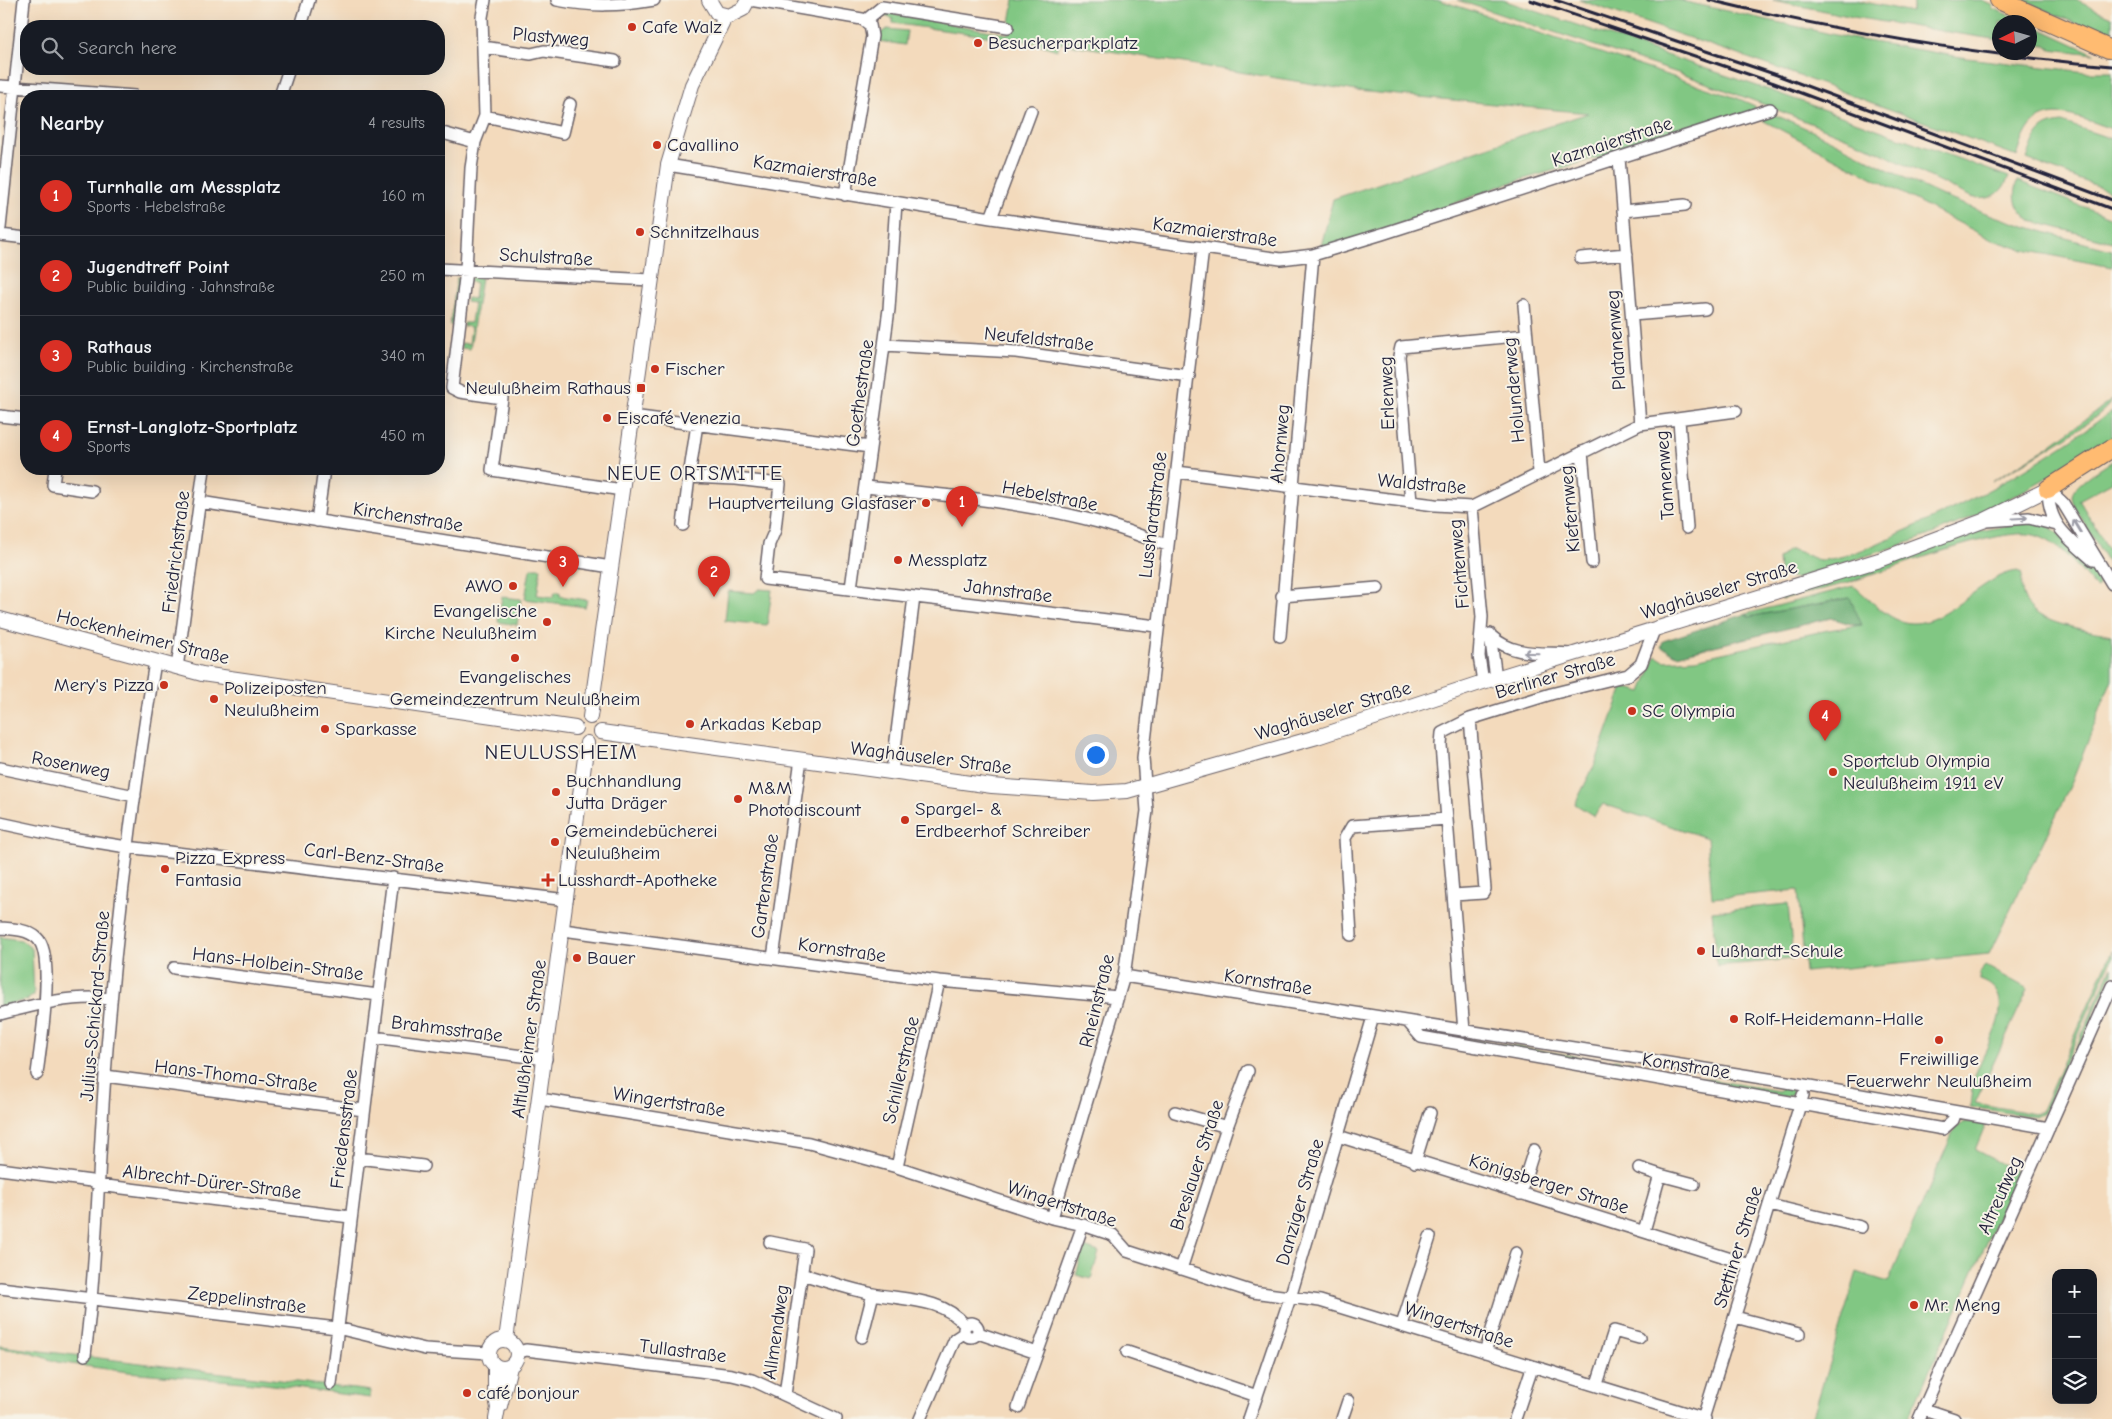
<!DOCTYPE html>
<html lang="en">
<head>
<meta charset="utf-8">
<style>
	:root { --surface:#171b24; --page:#20242c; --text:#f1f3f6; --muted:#9ea1a6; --line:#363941; --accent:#d93025 }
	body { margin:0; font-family:"Comic Neue",sans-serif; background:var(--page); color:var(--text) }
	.controls { position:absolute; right:15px; bottom:15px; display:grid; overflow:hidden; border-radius:10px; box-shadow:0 5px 20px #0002 }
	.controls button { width:45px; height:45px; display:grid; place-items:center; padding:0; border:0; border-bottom:1px solid var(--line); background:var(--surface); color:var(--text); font:25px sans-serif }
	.compass { position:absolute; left:1992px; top:15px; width:45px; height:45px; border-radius:50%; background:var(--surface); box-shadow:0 5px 20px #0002; rotate:265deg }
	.you { position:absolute; left:1095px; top:754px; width:18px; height:18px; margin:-12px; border:4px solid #fff; border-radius:50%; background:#1a73e8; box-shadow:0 0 0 8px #1a73e833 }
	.badge { display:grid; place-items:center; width:32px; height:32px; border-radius:50%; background:var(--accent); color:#fff; font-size:16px; font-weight:700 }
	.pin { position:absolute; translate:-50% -41px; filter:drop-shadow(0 1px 2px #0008) }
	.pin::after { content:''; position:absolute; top:26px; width:18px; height:15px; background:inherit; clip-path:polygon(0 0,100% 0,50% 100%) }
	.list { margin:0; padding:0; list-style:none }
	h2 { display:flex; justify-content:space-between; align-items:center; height:65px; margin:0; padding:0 20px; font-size:21px }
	h2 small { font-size:16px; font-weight:400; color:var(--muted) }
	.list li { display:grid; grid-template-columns:32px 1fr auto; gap:15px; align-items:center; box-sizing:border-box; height:80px; padding:0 20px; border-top:1px solid var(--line) }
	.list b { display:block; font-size:19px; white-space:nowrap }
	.list p { margin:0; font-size:16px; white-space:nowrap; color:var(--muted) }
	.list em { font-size:16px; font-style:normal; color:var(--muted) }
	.icon { flex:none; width:28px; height:28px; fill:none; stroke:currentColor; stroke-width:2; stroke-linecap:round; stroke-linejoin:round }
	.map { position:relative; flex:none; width:2112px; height:1419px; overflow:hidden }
	.search { position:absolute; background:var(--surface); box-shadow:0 5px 20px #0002; left:20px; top:20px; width:425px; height:55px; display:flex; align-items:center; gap:12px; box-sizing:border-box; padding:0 18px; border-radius:20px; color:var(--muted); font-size:19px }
	.panel { position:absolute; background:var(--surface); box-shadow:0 5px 20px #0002; left:20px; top:90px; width:425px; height:385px; border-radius:20px }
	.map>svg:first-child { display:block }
	.green { fill:#81c783; stroke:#52745f }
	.forest { fill:#68ac71; stroke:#456756 }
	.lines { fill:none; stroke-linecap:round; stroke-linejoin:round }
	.minor-casing { stroke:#6b6268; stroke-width:14 }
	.tertiary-casing { stroke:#6b6268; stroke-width:16 }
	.primary-casing { stroke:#6b6268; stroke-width:20 }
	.minor { stroke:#fff; stroke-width:11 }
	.tertiary { stroke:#fff; stroke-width:14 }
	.primary { stroke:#ffbb71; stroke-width:18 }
	.rail { stroke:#22223b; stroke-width:3 }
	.oneway { stroke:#9c9ca7 }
	.poi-dot { fill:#c8321e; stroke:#f7f3e8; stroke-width:2 }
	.labels { text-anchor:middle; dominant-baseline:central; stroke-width:4; stroke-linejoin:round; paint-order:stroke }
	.poi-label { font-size:19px; fill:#22223b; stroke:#f7f3e8; text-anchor:start }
	.street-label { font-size:19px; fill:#22223b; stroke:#f7f3e8 }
	.neighbourhood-label { font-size:20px; letter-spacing:1px; fill:#22223b; stroke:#f7f3e8 }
	.quarter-label { font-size:21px; letter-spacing:1px; fill:#22223b; stroke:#f7f3e8 }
</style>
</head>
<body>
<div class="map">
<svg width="2112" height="1419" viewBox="0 0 2112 1419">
	<rect width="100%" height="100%" fill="#f7f3e8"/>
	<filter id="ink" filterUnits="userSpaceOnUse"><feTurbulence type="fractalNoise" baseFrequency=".02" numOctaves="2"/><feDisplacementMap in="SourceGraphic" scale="10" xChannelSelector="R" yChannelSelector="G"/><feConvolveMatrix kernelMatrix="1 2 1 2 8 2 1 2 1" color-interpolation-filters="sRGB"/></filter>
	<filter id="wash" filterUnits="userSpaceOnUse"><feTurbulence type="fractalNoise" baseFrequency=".0096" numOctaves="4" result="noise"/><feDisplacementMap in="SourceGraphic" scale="20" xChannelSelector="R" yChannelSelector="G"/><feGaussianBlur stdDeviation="1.12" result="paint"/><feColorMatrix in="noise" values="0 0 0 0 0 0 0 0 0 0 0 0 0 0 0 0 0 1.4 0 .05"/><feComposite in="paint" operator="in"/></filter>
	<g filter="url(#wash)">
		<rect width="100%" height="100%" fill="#f3dabc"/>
		<path class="green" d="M1014 0H1439L1737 98 1755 106V112L1500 186 1400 224 1320 250 1333 199 1588 113 1357 91 1060 43 1057 50 1032 42 905 25 893 23V19L882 15 884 12 1008 34Z
			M1457 0H1503L1772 91 2009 177C2001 195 1989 202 1971 197L1865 145 1760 103 1693 78Z
			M1579 0H1677L1849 38 1967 58 2086 72H2112V129C2086 121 2046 99 2027 131 2023 138 2020 147 2017 156L1780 69Z
			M1773 0H1856L1911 12 1915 0H1982L1993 5 1992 8 2025 22H2000L1999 40 1853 17Z
			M2022 0H2075L2112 17V39Z
			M2030 24 2095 54 2050 49 2046 46 2030 44Z
			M887 29 907 31 905 45 878 41 882 32Z
			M1770 113C1828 135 1881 168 1938 194 1995 219 2052 235 2112 250V267L2024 250 1990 239 1764 121 1765 115Z
			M2062 122 2112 139V192L2027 159C2035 138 2036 125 2062 122Z
			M2018 181 2112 218V242L2031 221C2016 209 2012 199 2018 181Z
			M457 277 459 280 453 326 450 325Z
			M472 277 481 278 470 349 461 348V343L469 344 471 327 463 326 464 323H471L474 303 466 302 467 298 474 299 476 283 469 281Z
			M2112 400C2105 418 2013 469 1992 481L2045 449Z
			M2112 411V438C2050 477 1986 515 1916 540 1876 554 1835 564 1796 579L1783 576 1779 570 1778 559 1788 550C1802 549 1812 561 1823 560 1851 557 1877 544 1902 532 1977 500 2046 460 2112 411Z
			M2112 461V482L2079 500 2112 555V569L2077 511C2075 506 2072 501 2072 496 2073 484 2103 468 2112 461Z
			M2025 522 2049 526 2058 533 2092 565 2098 576 2099 586 2097 588 2094 586C2077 567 2060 542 2034 535 2001 526 1892 569 1856 580 1831 588 1806 593 1782 599L1780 596 1966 534Z
			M533 568H541L537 595 553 597 555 592H560V596L587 600 585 607 525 599 530 570Z
			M2018 571 2023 573C2011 624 2076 627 2112 635V679L2072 782 1989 954 1805 972 1798 890 1712 898 1707 838 1603 804 1594 816 1575 804 1596 762 1623 687 1642 692 1656 656 1664 661 1695 659 1828 630 1861 625 1849 598 1748 617 1746 614 1854 586C1866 596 1877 608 1890 616 1936 645 1976 575 2018 571Z
			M759 589 772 590 767 625 725 621 728 591 754 593Z
			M502 597 521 599 517 625 498 622Z
			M1788 904 1793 959 1717 966 1712 911Z
			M0 937 21 940 32 949 34 995 27 1000 0 1006Z
			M2112 951V958L2044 1112 2035 1117 1970 1107C1971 1097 1972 1086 1975 1076 1982 1051 2025 995 1980 980L1979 974 1986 966 2028 989 1975 1103 2035 1114 2042 1110Z
			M2112 966V973L2055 1101 2053 1100Z
			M1424 1028 1441 1031 1443 1035 1611 1062 1615 1059 1620 1060 1619 1068 1429 1035Z
			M1628 1061 1633 1062 1636 1067 1779 1091 1783 1086 1792 1090V1094L1786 1097 1626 1069Z
			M1965 1122 1986 1123 1975 1150 2018 1172 1908 1419H1812L1857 1272 1888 1282 1955 1128Z
			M1084 1247 1099 1252 1091 1279 1076 1275Z
			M0 1346 371 1391 370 1398 265 1384 128 1372 57 1362 28 1352 0 1348Z"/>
		<path class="forest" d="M1850 598 1862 625H1854L1831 618 1677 655 1661 647 1663 641 1746 614 1748 617Z"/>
	</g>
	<g filter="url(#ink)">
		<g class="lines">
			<defs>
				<path id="minor" d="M485 0 482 17 485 116 475 142 471 168 466 270 452 388 460 392 502 398 492 470 622 490
					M557 0C593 7 618 6 654 0
					M750 0 862 19 870 25 872 36 845 195
					M866 20 882 7 1008 27
					M301 26 309 0
					M483 47 531 54 544 51 615 61
					M0 86 135 96
					M280 96 289 69
					M485 116 563 133 570 104
					M439 132 475 142
					M1619 158 1640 424
					M668 165 991 218 1281 259 1313 255 1382 234 1770 109
					M1623 211 1685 205
					M991 218 1031 111
					M0 228 24 0
					M0 235 26 238
					M1581 258 1627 254
					M439 269 651 280
					M1524 305 1539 472
					M1632 315 1705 309
					M884 345 1016 352 1189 376
					M0 416 26 419
					M632 416 870 447
					M1679 420 1687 528
					M697 424 689 477 736 479 780 484 775 530 769 544 765 579 1157 626
					M1582 452 1592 562
					M55 469 53 485 92 491
					M1177 472 1435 505 1472 507 1640 424 1736 411
					M865 487C944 495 1025 502 1102 523 1124 529 1145 538 1167 545
					M2048 489 2063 503 2112 584
					M2048 489C2048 525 2068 538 2093 560
					M200 502 611 567
					M1411 502 1399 356 1401 347 1526 335
					M1472 507 1482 617 1479 656 1483 682
					M317 521 324 469
					M1987 521 2029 518 2057 525
					M683 525 689 477
					M851 588 889 309 896 202
					M1282 596 1378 588
					M1490 634 1496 678
					M1280 636 1313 255
					M1491 636C1514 657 1541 652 1570 654
					M177 668 204 469
					M0 768 135 796
					M892 772 914 597
					M0 823 65 837 127 847 567 900
					M1454 895 1483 893 1485 889 1470 719
					M0 928C12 929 27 929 37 938 56 955 40 1048 37 1074
					M563 930 939 981 1118 997
					M1351 935 1345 838 1352 826 1447 819
					M773 958 801 759
					M174 968 378 995
					M1124 976 1781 1081 2049 1128
					M0 1014C37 1004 73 995 111 999
					M1408 1022 1421 1037 1943 1129 1953 1120 1956 1112
					M1464 1031 1441 745 1442 733 1470 719 1551 694 1628 675 1641 664 1654 630
					M373 1037 546 1059
					M105 1076 364 1110
					M540 1099 809 1143 897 1167 1052 1218 1083 1225 1113 1235 1127 1251 1253 1292 1320 1301 1705 1419
					M1175 1112 1227 1127
					M1338 1136 1750 1265
					M358 1158 423 1166
					M1415 1162 1430 1113
					M897 1167 939 981
					M1639 1168 1660 1175 1644 1231
					M0 1169 91 1181 99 1185 350 1217
					M1660 1175 1694 1184
					M1520 1194 1534 1150
					M1769 1205 1861 1227
					M1052 1218 1124 976 1147 811 1143 758 1203 248
					M770 1242 805 1249 785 1395
					M1181 1269 1227 1127 1248 1071
					M802 1274C825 1281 849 1289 873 1294 905 1300 943 1298 965 1325
					M0 1288 337 1328 425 1349 489 1353
					M1735 1317 1799 1334
					M964 1330a7 7 0 1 1 14 0a7 7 0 1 1-14 0Z
					M1402 1325 1430 1237
					M978 1333 1037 1353
					M862 1337 873 1294
					M1127 1352 1257 1396
					M1485 1352 1516 1253
					M517 1353 526 1350 732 1375 752 1380 836 1419
					M85 1355C97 1262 98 1169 105 1075 115 937 132 799 155 662
					M331 1384 393 878
					M1597 1384 1614 1331 1639 1338
					M1018 1407 1083 1225
					M1924 1409 1954 1419
					M920 1419 955 1339 964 1333
					M1249 1419 1290 1298 1373 1017
					M1342 1419 1348 1401
					M1515 1419 1532 1368
					M1703 1419 1803 1095
					M1919 1419 2112 986"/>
				<path id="tertiary" d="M709 0 717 13 729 16 743 9 748 0
					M0 619 202 674 575 728
					M590 717 668 165 692 85 722 24 724 15
					M601 732 992 786 1093 793 1127 791 1317 737 1483 682 1879 560 1983 521 2048 489
					M489 1354a14 14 0 1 1 28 0a14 14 0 1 1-28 0Z
					M506 1340 587 743
					M495 1366V1392L498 1408 496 1419
					M500 1406 510 1367"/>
				<path id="primary" d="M1999 0 2109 49
					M2048 489 2112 448"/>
			</defs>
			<use href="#minor" class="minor-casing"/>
			<use href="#tertiary" class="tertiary-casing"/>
			<use href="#primary" class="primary-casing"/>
			<use href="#minor" class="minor"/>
			<use href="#tertiary" class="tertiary"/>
			<use href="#primary" class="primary"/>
			<path class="rail" d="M1530 0 1774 83 2112 209
				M1555 0 1777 75 2112 200
				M1709 0C1841 32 1976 55 2112 66"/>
		</g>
		<defs><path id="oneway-shaft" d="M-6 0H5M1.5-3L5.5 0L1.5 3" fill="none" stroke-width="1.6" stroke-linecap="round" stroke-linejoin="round" transform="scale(1.25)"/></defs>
		<g class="oneway">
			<use href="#oneway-shaft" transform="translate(2020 518) rotate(-3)"/>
			<use href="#oneway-shaft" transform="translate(2077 526) rotate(-121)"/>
			<use href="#oneway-shaft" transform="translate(1531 653) rotate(-178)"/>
		</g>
	</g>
	<g class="poi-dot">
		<circle cx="632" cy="27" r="5"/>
		<circle cx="978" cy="43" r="5"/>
		<circle cx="657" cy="145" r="5"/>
		<circle cx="640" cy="232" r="5"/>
		<circle cx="655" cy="369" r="5"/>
		<rect x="636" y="383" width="10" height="10" rx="2.5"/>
		<circle cx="607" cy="418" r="5"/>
		<circle cx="926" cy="503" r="5"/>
		<circle cx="898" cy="560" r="5"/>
		<circle cx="513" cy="586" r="5"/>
		<circle cx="547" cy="622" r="5"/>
		<circle cx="515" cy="658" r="5"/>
		<circle cx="164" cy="685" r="5"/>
		<circle cx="214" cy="699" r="5"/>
		<circle cx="1632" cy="711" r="5"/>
		<circle cx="690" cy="724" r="5"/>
		<circle cx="325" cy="729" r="5"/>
		<circle cx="1833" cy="772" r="5"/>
		<circle cx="556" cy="792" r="5"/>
		<circle cx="738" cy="799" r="5"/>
		<circle cx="905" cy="820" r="5"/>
		<circle cx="555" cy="842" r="5"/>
		<circle cx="165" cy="869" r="5"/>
		<path d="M545.5 872.5h5v5h5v5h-5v5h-5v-5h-5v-5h5z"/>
		<circle cx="1701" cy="951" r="5"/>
		<circle cx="577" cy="958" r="5"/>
		<circle cx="1734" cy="1019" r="5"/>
		<circle cx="1939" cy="1040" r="5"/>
		<circle cx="1914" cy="1305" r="5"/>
		<circle cx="467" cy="1393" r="5"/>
	</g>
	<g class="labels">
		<g class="poi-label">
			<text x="642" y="27">Cafe Walz</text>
			<text x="988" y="43">Besucherparkplatz</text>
			<text x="667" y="145">Cavallino</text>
			<text x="650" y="232">Schnitzelhaus</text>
			<text x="665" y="369">Fischer</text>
			<text x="631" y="388" text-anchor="end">Neulußheim Rathaus</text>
			<text x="617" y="418">Eiscafé Venezia</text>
			<text x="916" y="503" text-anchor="end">Hauptverteilung Glasfaser</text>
			<text x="908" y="560">Messplatz</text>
			<text x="503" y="586" text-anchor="end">AWO</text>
			<text x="537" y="611" text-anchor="end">Evangelische<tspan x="537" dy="22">Kirche Neulußheim</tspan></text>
			<text x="515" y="677" text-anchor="middle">Evangelisches<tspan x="515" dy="22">Gemeindezentrum Neulußheim</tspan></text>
			<text x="154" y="685" text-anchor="end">Mery's Pizza</text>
			<text x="224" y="688">Polizeiposten<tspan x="224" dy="22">Neulußheim</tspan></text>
			<text x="1642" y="711">SC Olympia</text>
			<text x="700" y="724">Arkadas Kebap</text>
			<text x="335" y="729">Sparkasse</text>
			<text x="1843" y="761">Sportclub Olympia<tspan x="1843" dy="22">Neulußheim 1911 eV</tspan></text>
			<text x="566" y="781">Buchhandlung<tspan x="566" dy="22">Jutta Dräger</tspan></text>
			<text x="748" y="788">M&amp;M<tspan x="748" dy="22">Photodiscount</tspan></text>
			<text x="915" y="809">Spargel- &amp;<tspan x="915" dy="22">Erdbeerhof Schreiber</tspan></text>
			<text x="565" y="831">Gemeindebücherei<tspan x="565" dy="22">Neulußheim</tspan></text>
			<text x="175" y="858">Pizza Express<tspan x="175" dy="22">Fantasia</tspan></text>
			<text x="558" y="880">Lusshardt-Apotheke</text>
			<text x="1711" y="951">Lußhardt-Schule</text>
			<text x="587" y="958">Bauer</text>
			<text x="1744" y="1019">Rolf-Heidemann-Halle</text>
			<text x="1939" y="1059" text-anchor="middle">Freiwillige<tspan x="1939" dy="22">Feuerwehr Neulußheim</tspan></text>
			<text x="1924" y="1305">Mr. Meng</text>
			<text x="477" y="1393">café bonjour</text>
		</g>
		<g class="street-label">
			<text transform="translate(551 37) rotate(5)">Plastyweg</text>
			<text transform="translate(1612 142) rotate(-18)">Kazmaierstraße</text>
			<text transform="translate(815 171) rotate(9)">Kazmaierstraße</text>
			<text transform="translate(1215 232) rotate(8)">Kazmaierstraße</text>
			<text transform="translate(546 257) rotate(3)">Schulstraße</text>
			<text transform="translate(1039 339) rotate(6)">Neufeldstraße</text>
			<text transform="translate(1616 340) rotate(-94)">Platanenweg</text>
			<text transform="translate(1514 390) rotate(-95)">Holunderweg</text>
			<text transform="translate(860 393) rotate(-82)">Goethestraße</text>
			<text transform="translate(1387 393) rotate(-92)">Erlenweg</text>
			<text transform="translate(1280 444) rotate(-85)">Ahornweg</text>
			<text transform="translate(1665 475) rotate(-94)">Tannenweg</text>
			<text transform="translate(1422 484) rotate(5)">Waldstraße</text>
			<text transform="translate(1050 496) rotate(11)">Hebelstraße</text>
			<text transform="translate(1570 509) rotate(-95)">Kiefernweg</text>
			<text transform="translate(1153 515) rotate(-83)">Lusshardtstraße</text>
			<text transform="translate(408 517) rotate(9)">Kirchenstraße</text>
			<text transform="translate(176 552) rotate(-83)">Friedrichstraße</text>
			<text transform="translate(1459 564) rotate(-95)">Fichtenweg</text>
			<text transform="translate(1719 590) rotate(-17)">Waghäuseler Straße</text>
			<text transform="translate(1008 591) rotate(7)">Jahnstraße</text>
			<text transform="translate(143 637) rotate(14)">Hockenheimer Straße</text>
			<text transform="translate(1555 676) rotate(-16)">Berliner Straße</text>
			<text transform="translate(1333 711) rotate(-17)">Waghäuseler Straße</text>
			<text transform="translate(931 758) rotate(7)">Waghäuseler Straße</text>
			<text transform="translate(71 765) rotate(11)">Rosenweg</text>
			<text transform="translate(374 858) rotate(7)">Carl-Benz-Straße</text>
			<text transform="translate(765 886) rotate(-82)">Gartenstraße</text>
			<text transform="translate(842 950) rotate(8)">Kornstraße</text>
			<text transform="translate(278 964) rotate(7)">Hans-Holbein-Straße</text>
			<text transform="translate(1268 982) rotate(9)">Kornstraße</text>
			<text transform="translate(1097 1001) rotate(-76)">Rheinstraße</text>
			<text transform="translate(95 1006) rotate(-85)">Julius-Schickard-Straße</text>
			<text transform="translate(447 1029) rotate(7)">Brahmsstraße</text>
			<text transform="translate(529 1039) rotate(-82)">Altlußheimer Straße</text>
			<text transform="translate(1686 1066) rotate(9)">Kornstraße</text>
			<text transform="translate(901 1070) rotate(-77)">Schillerstraße</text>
			<text transform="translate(236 1076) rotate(7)">Hans-Thoma-Straße</text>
			<text transform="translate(669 1102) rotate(9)">Wingertstraße</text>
			<text transform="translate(344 1129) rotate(-83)">Friedensstraße</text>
			<text transform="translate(1197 1165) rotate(-72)">Breslauer Straße</text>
			<text transform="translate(212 1182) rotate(7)">Albrecht-Dürer-Straße</text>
			<text transform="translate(1549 1184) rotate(17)">Königsberger Straße</text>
			<text transform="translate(2000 1195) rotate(-66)">Altreutweg</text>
			<text transform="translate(1300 1202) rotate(-74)">Danziger Straße</text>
			<text transform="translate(1062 1204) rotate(18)">Wingertstraße</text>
			<text transform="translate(1738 1247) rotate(-73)">Stettiner Straße</text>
			<text transform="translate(247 1300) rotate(7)">Zeppelinstraße</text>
			<text transform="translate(1459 1325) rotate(18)">Wingertstraße</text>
			<text transform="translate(776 1332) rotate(-82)">Allmendweg</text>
			<text transform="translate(683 1351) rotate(7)">Tullastraße</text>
		</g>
		<g class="neighbourhood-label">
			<text x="695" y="473">NEUE ORTSMITTE</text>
		</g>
		<g class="quarter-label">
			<text x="561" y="752">NEULUSSHEIM</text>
		</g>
	</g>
</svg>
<div class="controls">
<button>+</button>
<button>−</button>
<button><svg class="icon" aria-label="layers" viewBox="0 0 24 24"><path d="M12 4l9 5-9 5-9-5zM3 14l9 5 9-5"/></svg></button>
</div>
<svg class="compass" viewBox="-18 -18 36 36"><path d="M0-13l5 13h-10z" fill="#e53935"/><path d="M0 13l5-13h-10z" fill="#9ea1a6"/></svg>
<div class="you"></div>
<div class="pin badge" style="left:962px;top:527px">1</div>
<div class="pin badge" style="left:714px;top:597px">2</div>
<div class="pin badge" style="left:563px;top:587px">3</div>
<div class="pin badge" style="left:1825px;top:741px">4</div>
<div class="search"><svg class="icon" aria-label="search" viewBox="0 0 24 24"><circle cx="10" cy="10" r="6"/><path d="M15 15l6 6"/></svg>Search here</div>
<section class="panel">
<h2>Nearby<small>4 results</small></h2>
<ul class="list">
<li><span class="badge">1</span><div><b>Turnhalle am Messplatz</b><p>Sports · Hebelstraße</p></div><em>160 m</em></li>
<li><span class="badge">2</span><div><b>Jugendtreff Point</b><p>Public building · Jahnstraße</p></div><em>250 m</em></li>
<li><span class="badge">3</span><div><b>Rathaus</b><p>Public building · Kirchenstraße</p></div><em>340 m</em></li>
<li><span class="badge">4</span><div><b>Ernst-Langlotz-Sportplatz</b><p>Sports</p></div><em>450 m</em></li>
</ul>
</section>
</div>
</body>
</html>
